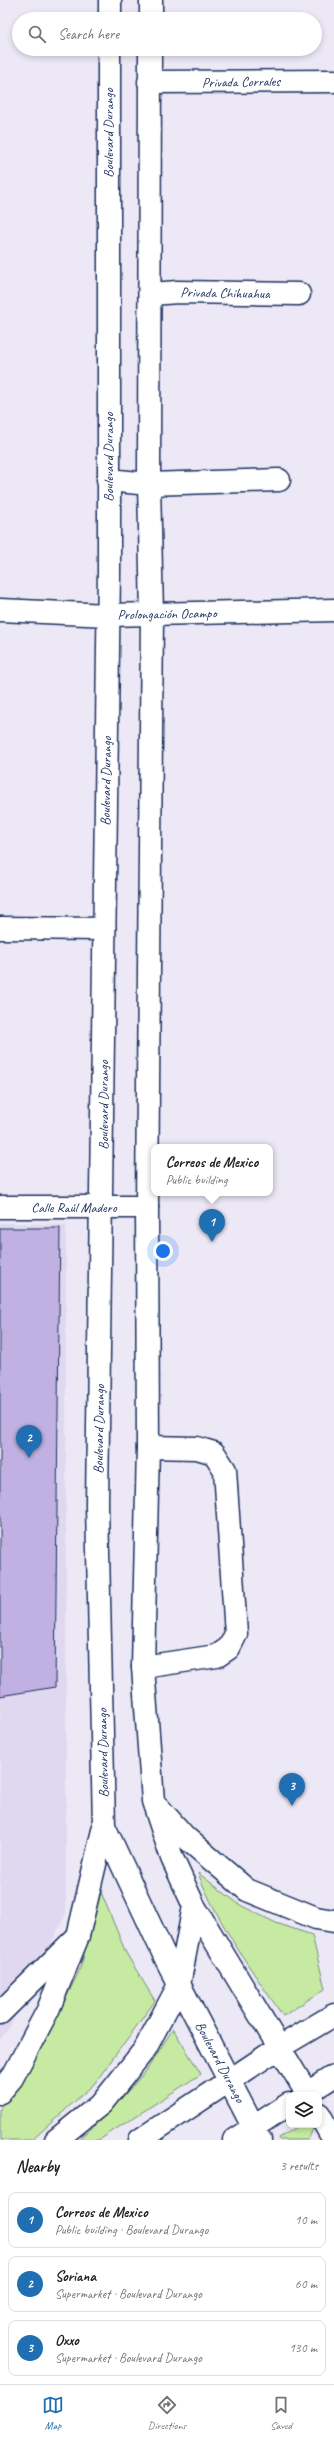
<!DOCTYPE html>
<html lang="en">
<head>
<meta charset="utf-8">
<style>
	:root { --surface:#fff; --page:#f6f6f6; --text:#202124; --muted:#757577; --line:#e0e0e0; --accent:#1f6fb2 }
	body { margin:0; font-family:Caveat,sans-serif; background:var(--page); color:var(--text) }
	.controls { position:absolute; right:12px; bottom:12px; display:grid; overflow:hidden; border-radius:8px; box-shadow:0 2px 6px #0003 }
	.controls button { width:36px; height:36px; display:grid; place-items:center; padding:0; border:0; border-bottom:1px solid var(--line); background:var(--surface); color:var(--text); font:20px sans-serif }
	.you { position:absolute; left:163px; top:1251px; width:14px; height:14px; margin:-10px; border:3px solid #fff; border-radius:50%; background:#1a73e8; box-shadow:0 0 0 6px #1a73e833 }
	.badge { display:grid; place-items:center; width:26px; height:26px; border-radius:50%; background:var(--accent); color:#fff; font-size:13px; font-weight:700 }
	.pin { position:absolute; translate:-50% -33px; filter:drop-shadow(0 1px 2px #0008) }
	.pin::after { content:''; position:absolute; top:21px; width:14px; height:12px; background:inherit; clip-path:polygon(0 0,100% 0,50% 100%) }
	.popup { position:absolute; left:151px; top:1144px; width:122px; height:52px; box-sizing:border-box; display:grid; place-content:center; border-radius:8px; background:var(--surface); filter:drop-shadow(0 1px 3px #0005); font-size:13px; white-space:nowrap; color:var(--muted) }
	.popup b { font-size:15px; color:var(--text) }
	.popup::after { content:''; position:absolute; left:50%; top:100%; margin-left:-8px; border:8px solid transparent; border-top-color:var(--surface) }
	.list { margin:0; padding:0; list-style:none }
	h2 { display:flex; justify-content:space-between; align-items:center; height:52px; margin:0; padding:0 16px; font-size:17px }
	h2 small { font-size:13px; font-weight:400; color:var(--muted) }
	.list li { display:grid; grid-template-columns:26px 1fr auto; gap:12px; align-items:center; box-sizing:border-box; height:56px; margin:0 8px 8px; padding:0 8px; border:1px solid var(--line); border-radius:8px }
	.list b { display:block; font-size:15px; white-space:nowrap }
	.list p { margin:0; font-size:13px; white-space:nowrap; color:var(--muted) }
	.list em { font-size:13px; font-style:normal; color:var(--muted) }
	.icon { flex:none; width:22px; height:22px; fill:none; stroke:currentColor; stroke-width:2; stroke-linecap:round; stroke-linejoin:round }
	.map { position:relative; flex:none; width:334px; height:2140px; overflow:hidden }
	.search { position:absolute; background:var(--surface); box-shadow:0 2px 6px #0003; left:12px; right:12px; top:12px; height:44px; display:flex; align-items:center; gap:10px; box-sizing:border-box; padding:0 14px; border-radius:22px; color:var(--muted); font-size:15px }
	.sheet { height:244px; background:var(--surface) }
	nav { display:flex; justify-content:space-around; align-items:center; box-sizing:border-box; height:56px; border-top:1px solid var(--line); background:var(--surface); font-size:11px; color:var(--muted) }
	nav a { display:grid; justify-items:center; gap:2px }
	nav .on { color:var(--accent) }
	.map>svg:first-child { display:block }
	.built { fill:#dfd8f0 }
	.green { fill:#c7eaa2; stroke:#718c80 }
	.building { fill:#c0b1e2; stroke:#1b2f5e }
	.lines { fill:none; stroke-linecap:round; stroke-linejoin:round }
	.minor-casing { stroke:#1b2f5e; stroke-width:25 }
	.major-casing { stroke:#1b2f5e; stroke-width:25 }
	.minor { stroke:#fff; stroke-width:22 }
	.major { stroke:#fff; stroke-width:22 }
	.labels { text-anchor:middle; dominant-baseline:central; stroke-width:3; stroke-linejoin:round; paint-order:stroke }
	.street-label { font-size:14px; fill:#1b2f5e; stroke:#fff }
</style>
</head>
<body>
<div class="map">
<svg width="334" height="2140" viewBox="0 0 334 2140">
	<rect width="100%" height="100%" fill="#ece8f6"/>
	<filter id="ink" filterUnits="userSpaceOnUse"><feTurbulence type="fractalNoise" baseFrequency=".025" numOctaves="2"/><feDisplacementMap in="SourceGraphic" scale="8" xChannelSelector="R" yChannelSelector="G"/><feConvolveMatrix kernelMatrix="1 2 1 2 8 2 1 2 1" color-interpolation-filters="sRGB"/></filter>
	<g filter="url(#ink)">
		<path class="built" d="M0 1223 66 1225V1913L10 2027 0 2039Z"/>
		<path class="green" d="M198 1873 240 1905 276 1923 312 1935 325 1989 283 2016C252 1971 218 1924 198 1873Z
			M101 1892 126 1953 155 2001 94 2084 32 2140H0V2108L41 2050 80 1969Z
			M173 2029 201 2074 99 2140H79L109 2112 146 2071Z
			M300 2125H311L313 2129 308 2140H280L279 2138Z"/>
		<path class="building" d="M0 1228H60L55 1687 0 1696Z"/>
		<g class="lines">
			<defs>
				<path id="minor" d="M149 82 334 81
					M151 294 178 292 299 294
					M108 480 149 484 279 480
					M0 610 108 615 334 610
					M0 928 104 929
					M0 1207H147
					M143 1667 217 1656 229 1648 236 1634 225 1470 214 1453 197 1448 148 1447
					M0 2013 78 1936"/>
				<path id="major" d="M110 19V0
					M151 19V0
					M109 49V570L97 1505 104 1826 167 1961 260 2140
					M150 49 149 484 152 614 147 1207 148 1447 143 1667 153 1801 172 1858 194 1906 308 2095
					M159 1808 185 1837 247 1890 316 1918 334 1921
					M0 2092 12 2078 48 2010 78 1936 104 1826
					M304 2095 334 2076
					M319 2114 334 2140
					M56 2140 102 2103 145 2049 179 1985 194 1906
					M140 2140 280 2047 334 2015
					M234 2140 289 2104"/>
			</defs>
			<use href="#minor" class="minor-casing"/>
			<use href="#major" class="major-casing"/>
			<use href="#minor" class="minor"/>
			<use href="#major" class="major"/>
		</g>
	</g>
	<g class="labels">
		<g class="street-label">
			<text transform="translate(241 82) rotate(-1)">Privada Corrales</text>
			<text transform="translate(108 133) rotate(-90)">Boulevard Durango</text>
			<text transform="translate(225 293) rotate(1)">Privada Chihuahua</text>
			<text transform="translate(108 457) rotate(-90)">Boulevard Durango</text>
			<text transform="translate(167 614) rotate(-1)">Prolongación Ocampo</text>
			<text transform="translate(106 781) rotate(-89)">Boulevard Durango</text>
			<text transform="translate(103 1105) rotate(-90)">Boulevard Durango</text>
			<text x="74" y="1207">Calle Raúl Madero</text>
			<text transform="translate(99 1429) rotate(-89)">Boulevard Durango</text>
			<text transform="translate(103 1753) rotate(-91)">Boulevard Durango</text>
			<text transform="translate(220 2062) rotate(62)">Boulevard Durango</text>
		</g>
	</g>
</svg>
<div class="controls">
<button><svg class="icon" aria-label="layers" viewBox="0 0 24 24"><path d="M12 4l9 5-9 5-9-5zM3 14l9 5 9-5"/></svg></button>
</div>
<div class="you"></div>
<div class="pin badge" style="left:212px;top:1242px">1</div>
<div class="popup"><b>Correos de Mexico</b>Public building</div>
<div class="pin badge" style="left:29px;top:1458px">2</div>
<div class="pin badge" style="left:292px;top:1806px">3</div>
<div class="search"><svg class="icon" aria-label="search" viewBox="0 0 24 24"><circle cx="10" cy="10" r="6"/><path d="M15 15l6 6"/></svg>Search here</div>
</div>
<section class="sheet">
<h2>Nearby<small>3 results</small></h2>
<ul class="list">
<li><span class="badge">1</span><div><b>Correos de Mexico</b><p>Public building · Boulevard Durango</p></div><em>10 m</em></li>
<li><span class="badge">2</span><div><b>Soriana</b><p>Supermarket · Boulevard Durango</p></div><em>60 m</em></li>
<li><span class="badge">3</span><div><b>Oxxo</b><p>Supermarket · Boulevard Durango</p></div><em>130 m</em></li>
</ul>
</section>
<nav>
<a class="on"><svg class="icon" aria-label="map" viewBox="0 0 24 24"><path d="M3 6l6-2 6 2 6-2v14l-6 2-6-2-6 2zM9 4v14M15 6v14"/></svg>Map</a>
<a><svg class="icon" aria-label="directions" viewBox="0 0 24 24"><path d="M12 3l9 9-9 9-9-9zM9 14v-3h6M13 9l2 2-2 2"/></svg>Directions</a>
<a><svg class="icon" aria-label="saved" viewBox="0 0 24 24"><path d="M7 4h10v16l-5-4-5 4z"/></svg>Saved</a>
</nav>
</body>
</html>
